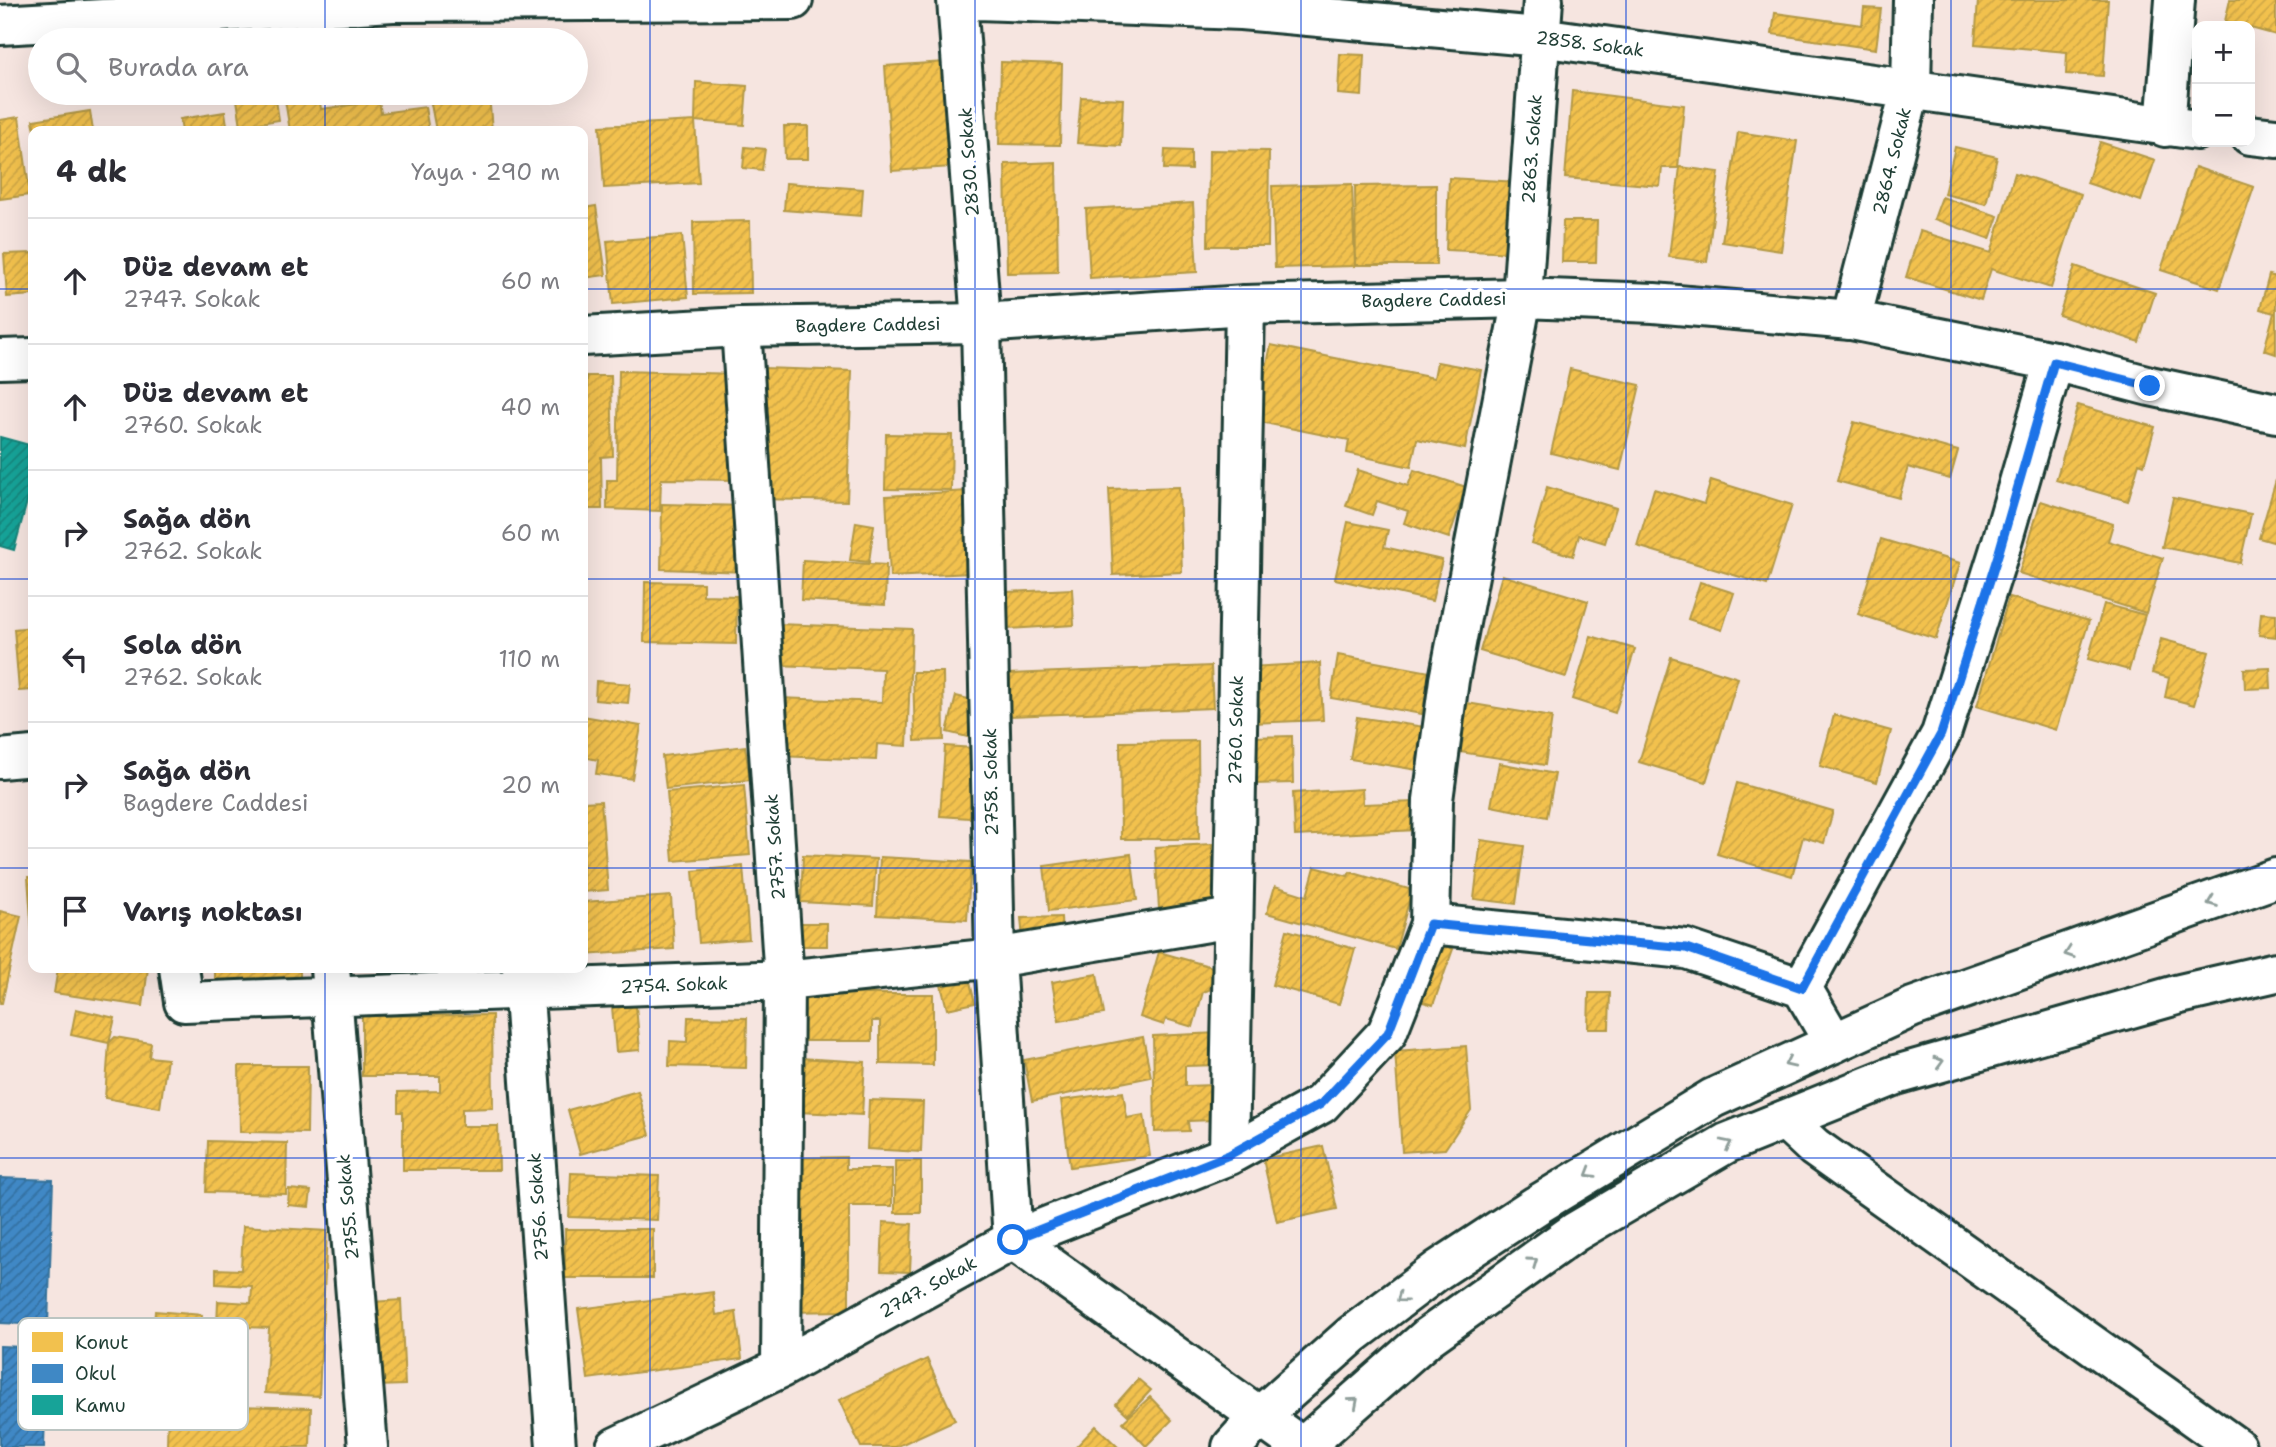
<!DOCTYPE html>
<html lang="tr">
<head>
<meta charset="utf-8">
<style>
	:root { --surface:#fff; --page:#f7f7f7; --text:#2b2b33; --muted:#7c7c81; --line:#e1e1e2 }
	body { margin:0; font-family:"Shantell Sans",sans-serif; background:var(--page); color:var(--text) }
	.controls { position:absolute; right:21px; top:21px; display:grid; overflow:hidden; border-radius:14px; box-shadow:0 7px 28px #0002 }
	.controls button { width:63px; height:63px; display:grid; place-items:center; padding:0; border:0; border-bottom:2px solid var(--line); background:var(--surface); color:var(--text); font:35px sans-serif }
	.stop { position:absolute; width:21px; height:21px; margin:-16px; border:5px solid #1a73e8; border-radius:50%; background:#fff }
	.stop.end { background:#1a73e8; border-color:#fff; box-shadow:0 2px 7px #0008 }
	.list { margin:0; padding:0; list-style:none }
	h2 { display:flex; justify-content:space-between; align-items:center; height:91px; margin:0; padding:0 28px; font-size:30px }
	h2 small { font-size:23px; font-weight:400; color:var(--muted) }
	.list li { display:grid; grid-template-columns:46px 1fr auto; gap:21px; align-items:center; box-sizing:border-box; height:126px; padding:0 28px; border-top:2px solid var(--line) }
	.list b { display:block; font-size:26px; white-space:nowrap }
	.list p { margin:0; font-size:23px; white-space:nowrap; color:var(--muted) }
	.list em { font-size:23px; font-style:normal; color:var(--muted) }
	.icon { flex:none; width:38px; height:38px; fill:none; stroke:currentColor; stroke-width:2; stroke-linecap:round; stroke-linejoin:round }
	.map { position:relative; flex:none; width:2276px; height:1447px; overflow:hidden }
	.search { position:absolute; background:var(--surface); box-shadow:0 7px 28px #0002; left:28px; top:28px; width:560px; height:77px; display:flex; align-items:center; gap:18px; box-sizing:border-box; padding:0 24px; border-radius:38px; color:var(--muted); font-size:26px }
	.panel { position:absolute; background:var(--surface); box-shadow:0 7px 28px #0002; left:28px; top:126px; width:560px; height:847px; border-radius:14px }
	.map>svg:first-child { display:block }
	.homes { fill:url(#homes-hatch); stroke:#b39946; stroke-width:2 }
	.schools { fill:url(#schools-hatch); stroke:#35729a; stroke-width:2 }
	.public { fill:url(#public-hatch); stroke:#19847a; stroke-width:2 }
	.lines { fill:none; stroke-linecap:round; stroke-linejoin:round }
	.street-casing { stroke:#1f3d34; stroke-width:44 }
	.secondary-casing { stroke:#1f3d34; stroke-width:44 }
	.street { stroke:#fff; stroke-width:38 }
	.secondary { stroke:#fff; stroke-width:38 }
	.oneway { stroke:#8f9e9a }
	.route { stroke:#1a73e8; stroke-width:9 }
	.grid { fill:none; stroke:#1d4ed8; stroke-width:2; stroke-opacity:0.55 }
	.labels { text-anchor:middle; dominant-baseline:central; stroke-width:7; stroke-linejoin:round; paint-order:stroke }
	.street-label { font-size:18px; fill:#1f3d34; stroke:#fff }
	.key { fill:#fff; stroke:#bcc5c2; stroke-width:2 }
	.key-label { font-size:19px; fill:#1f3d34 }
</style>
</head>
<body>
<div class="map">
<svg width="2276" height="1447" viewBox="0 0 2276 1447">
	<defs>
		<pattern id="homes-hatch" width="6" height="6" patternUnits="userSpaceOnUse" patternTransform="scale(1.75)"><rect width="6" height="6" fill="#f2c14e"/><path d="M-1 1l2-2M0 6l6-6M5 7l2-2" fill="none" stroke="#cfa745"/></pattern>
		<pattern id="schools-hatch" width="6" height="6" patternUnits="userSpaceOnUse" patternTransform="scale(1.75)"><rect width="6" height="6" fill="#3f88c5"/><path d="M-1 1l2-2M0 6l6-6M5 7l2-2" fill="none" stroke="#3470a1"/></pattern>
		<pattern id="public-hatch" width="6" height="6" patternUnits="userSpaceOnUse" patternTransform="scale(1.75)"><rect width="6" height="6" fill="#17a398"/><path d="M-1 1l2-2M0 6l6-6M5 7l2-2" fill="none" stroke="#14867d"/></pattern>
	</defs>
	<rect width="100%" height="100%" fill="#f6e5e0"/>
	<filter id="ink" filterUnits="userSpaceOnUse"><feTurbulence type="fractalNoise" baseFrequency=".0143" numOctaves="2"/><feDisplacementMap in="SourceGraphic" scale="14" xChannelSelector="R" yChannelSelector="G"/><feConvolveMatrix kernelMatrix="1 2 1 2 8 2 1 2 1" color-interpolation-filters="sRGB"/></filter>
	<g filter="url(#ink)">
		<path class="homes" d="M1978 0H2108L2103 76 2066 74 2067 52 1975 44Z
			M2230 0H2276V35L2225 21Z
			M1864 8 1881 9 1876 49 1772 34 1775 13 1862 25Z
			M478 32V40H443L442 35Z
			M1340 54 1364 55 1362 96 1338 94Z
			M960 61 967 166 892 171 885 66Z
			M1001 62 1062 64 1060 145 999 144Z
			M696 82 747 86 744 125 695 121Z
			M1572 91 1684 105 1678 168H1662L1660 186 1565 178Z
			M236 93H275L279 120 241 126Z
			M429 93H489L492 131H436Z
			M319 96 321 109 379 101 381 113 425 107 429 131H290L285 100Z
			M1081 97 1123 99 1121 146 1077 143Z
			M90 111 93 131H35L33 120Z
			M225 112 228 131H182L180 119Z
			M19 117 30 195 0 199V120Z
			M695 121 699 183 604 188 600 126Z
			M784 126H808V159H785Z
			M1738 132 1797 141 1781 251 1722 242Z
			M2100 142 2155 160 2141 201 2087 183Z
			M745 147 765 149 762 170 743 168Z
			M1955 147 1997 157 1986 204 1944 194Z
			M1165 150 1191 151V170L1164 169Z
			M1209 150 1269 151 1268 246H1208Z
			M1056 162 1058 272 1007 273 1005 164Z
			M1680 167 1719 172 1707 262 1669 257Z
			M2195 167 2254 187 2219 289 2161 270Z
			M2015 173 2081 194 2051 288 1991 269 1981 300 1906 277 1920 231 1991 253Z
			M1449 178 1518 182 1515 253 1446 250Z
			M786 183 863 189 861 216 784 210Z
			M1352 184 1355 266 1275 268 1272 186Z
			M1436 185V265H1356L1355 186Z
			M1942 197 1998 216 1990 239 1934 219Z
			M1193 203 1197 272 1090 278 1086 209Z
			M596 206 606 275 583 278V208Z
			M750 221 751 293 694 294 693 222Z
			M1563 221H1597L1596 262H1562Z
			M682 235 688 297 613 304 607 241Z
			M33 253V295L7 297 4 254Z
			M2075 266 2155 293 2139 342 2059 315Z
			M2269 275 2276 277V354L2264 350 2274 313 2260 309Z
			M1271 345 1434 378 1437 362 1481 370 1465 449 1417 439 1411 467 1347 453 1349 440 1255 421Z
			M763 368 852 371 847 501 759 499Z
			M1570 369 1640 385 1620 470 1551 453Z
			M619 371 740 374 737 480 661 479 660 511 607 509V480H617Z
			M587 376H611L613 456 601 457 602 509H583V434H588Z
			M583 384 586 385 583 414Z
			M2078 405 2155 427 2144 465 2139 463 2128 501 2056 480Z
			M1854 422 1958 451 1950 479 1908 467 1899 498 1837 481Z
			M886 434 952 435 951 490 885 489Z
			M1358 470 1408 486 1414 470 1466 487 1449 538 1404 523 1408 511 1377 501 1372 515 1346 506Z
			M1711 480 1792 505 1767 585 1637 546 1654 489 1704 504Z
			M2276 480V543L2259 538Z
			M1179 487 1182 572 1113 575 1109 489Z
			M1547 487 1616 508 1605 543 1579 535 1573 556 1531 543Z
			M967 491 971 573 890 577 886 496Z
			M2173 498 2251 514 2240 563 2162 547Z
			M2041 501 2113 524 2108 541 2163 558 2146 613 2019 573Z
			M662 504 747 506 746 572 661 569Z
			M856 522 874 525 869 562 850 560Z
			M1348 522 1388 530 1384 547 1442 560 1432 601 1335 579Z
			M1881 539 1960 563 1936 639 1858 614Z
			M803 560 886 565 885 605 801 600Z
			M1502 575 1588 601 1566 677 1480 651Z
			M645 582 703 583V595L737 596 736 644 644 642Z
			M1700 582 1734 593 1722 630 1688 619Z
			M1072 589 1074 625 1008 629 1007 592Z
			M2009 597 2089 621 2056 730 1977 706Z
			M2104 604 2145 615 2129 670 2088 659Z
			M2261 613 2276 614V637L2259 635Z
			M777 624 912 629 907 746 877 744 876 760 778 756 780 698 882 702 883 669 775 665Z
			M33 627V690L19 691 14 629Z
			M1591 636 1635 649 1615 713 1572 699Z
			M2161 639 2209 652 2194 705 2165 697 2169 678 2152 673Z
			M1338 655 1430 672 1422 714 1331 698Z
			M1671 657 1738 678 1706 782 1639 762Z
			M1320 663 1323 720 1253 723 1250 667Z
			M1211 666 1213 708 1010 716 1008 674Z
			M2270 668 2271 688 2245 689 2244 669Z
			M913 672H943L944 740 915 741Z
			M596 681 630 684 628 703 595 700Z
			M956 696 985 703 976 739 947 732Z
			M1461 702 1552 717 1545 765 1453 751Z
			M1834 715 1891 731 1877 782 1820 766Z
			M583 716 641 726 632 779 596 774 598 760 583 757Z
			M1357 717 1425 727 1418 770 1350 759Z
			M1292 736 1293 783 1253 784 1252 737Z
			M1198 741 1199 839H1121L1120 742Z
			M745 746 750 780 666 789 662 756Z
			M945 746 988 749 984 819 940 816Z
			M1499 763 1555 774 1547 817 1491 806Z
			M1737 783 1833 811 1824 843 1803 837 1792 876 1717 854Z
			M744 785 750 855 673 861 667 792Z
			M1362 789 1363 804 1415 802 1417 830 1295 836 1293 793Z
			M601 801 608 890 583 892V802Z
			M1481 840 1524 846 1516 904 1474 899Z
			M1212 844 1215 905 1159 909 1155 847Z
			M1131 854 1137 900 1049 911 1044 866Z
			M803 855 876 859 873 906 801 902Z
			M880 857 971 862 967 920 877 915Z
			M743 866 749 939 699 943 693 871Z
			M1315 867 1348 876 1350 872 1412 890 1396 949 1267 913 1275 886 1307 896Z
			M28 877H33V947Z
			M671 896 674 949 583 955V902Z
			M0 911 21 916 2 1003H0Z
			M1061 917 1062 939 1023 940 1021 918Z
			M793 923H827V946H793Z
			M1287 930 1355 949 1339 1004 1272 985Z
			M1433 941 1453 949 1433 1005 1413 999Z
			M1159 952 1216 968 1209 990 1203 992 1193 1027 1166 1019 1164 1025 1140 1017Z
			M58 968H148L143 1006 54 993Z
			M215 968H300V982L215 984Z
			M967 970 975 1003 947 1009 939 977Z
			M1097 974 1104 1014 1059 1021 1052 982Z
			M1589 993H1610L1609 1029H1588Z
			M804 994H933V1065L880 1064V1021H872V1041H804Z
			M636 1006 640 1050 616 1052 612 1007Z
			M76 1009 115 1018 109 1043 71 1035Z
			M492 1015 493 1108 462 1109V1126H498L499 1170H403V1112H398V1092L440 1091V1076H362V1016Z
			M688 1017 747 1018 746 1068 669 1066 670 1041 687 1042Z
			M1218 1033 1219 1065 1185 1066V1086L1213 1085 1214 1120 1188 1121 1189 1131 1155 1132 1153 1036Z
			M115 1037 151 1043 149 1057 167 1059 160 1108 105 1098 109 1043Z
			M1143 1037 1151 1077 1032 1101 1024 1060Z
			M1466 1046 1471 1110 1445 1149 1402 1152 1395 1051Z
			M800 1058 865 1062 862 1115 797 1112Z
			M239 1066H308L307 1133 240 1132Z
			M638 1091 650 1135 580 1154 568 1110Z
			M1123 1092 1127 1118 1144 1115 1150 1156 1070 1167 1061 1100Z
			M869 1100 923 1102 921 1152 867 1149Z
			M208 1141 287 1143 286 1194 206 1192Z
			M1323 1146 1337 1209 1277 1222 1263 1159Z
			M846 1157V1169H892V1206H849V1311L783 1312 801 1158Z
			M895 1161H921V1213H895Z
			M571 1173 659 1176 657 1220 569 1217Z
			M289 1189 311 1191 309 1207 288 1205Z
			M883 1222 912 1224 910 1272 881 1271Z
			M243 1226 327 1231 319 1396 265 1393 269 1328 217 1326 218 1301 251 1303 252 1286 216 1284V1269L241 1270Z
			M565 1229H653V1278H565Z
			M713 1292 716 1315 736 1312 742 1359 588 1379 578 1309Z
			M401 1300 405 1385 376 1386 372 1302Z
			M155 1311 202 1315 200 1341 153 1337Z
			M927 1359 955 1420 896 1447H861L839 1400Z
			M1138 1379 1151 1390 1128 1415 1116 1404Z
			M1150 1397 1172 1420 1146 1446 1123 1422Z
			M168 1404 311 1408 310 1447H167Z
			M1096 1426 1118 1447H1076Z"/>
		<path class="schools" d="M0 1178 53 1180 48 1325 0 1323Z
			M0 1346 47 1348 44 1447H0Z"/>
		<path class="public" d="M0 437 33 446V479L14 550 0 546Z"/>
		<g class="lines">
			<defs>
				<path id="street" d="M957 0 981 323 995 958 1013 1240 1302 1447
					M978 0 1241 10 1540 37 2197 130
					M0 25 393 2 793 0
					M2165 127 2175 0
					M2250 135 2276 138
					M1851 320 1911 88 1913 0
					M741 327 784 980 781 1368
					M0 759 33 756
					M1430 924 1686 949 1802 988 1941 734 1999 552 2054 361
					M179 968 184 1002 784 980 995 958 1232 918
					M330 968 368 1447
					M522 968 556 1447
					M1802 988 1834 1043
					M1785 1120 1814 1147 2236 1447
					M1229 1155 1245 305
					M616 1447 781 1368 1013 1240 1229 1155 1321 1104 1387 1033 1430 924 1433 800 1449 680 1522 298 1543 0"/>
				<path id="secondary" d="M583 336 741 327 981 323 1245 305 1522 298 1654 303 1851 320 2054 361 2150 386 2276 413
					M0 359 33 358
					M1232 1447 1258 1418 1353 1334 1438 1270 1537 1205 1713 1098 1913 1007 2276 878
					M1303 1447 1428 1337 1575 1232 1727 1143 1896 1075 2180 994 2276 972"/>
			</defs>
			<use href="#street" class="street-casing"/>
			<use href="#secondary" class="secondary-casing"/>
			<use href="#street" class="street"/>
			<use href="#secondary" class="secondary"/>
		</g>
		<defs><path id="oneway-chevron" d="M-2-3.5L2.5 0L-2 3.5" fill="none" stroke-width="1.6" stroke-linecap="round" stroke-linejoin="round" transform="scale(1.75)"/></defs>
		<g class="oneway">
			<use href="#oneway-chevron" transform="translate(2212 902) rotate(159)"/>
			<use href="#oneway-chevron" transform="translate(2069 953) rotate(161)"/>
			<use href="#oneway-chevron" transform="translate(1939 1062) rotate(-16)"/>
			<use href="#oneway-chevron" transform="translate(1789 1063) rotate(155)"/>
			<use href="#oneway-chevron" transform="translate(1727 1144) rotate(-26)"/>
			<use href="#oneway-chevron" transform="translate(1590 1173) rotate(149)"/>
			<use href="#oneway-chevron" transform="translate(1533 1262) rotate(-35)"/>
			<use href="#oneway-chevron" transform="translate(1401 1298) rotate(143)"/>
			<use href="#oneway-chevron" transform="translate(1354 1402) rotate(-41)"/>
		</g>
	</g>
	<g class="lines" filter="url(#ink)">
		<path class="route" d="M1013 1240 1229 1155 1321 1104 1388 1033 1430 924 1686 948 1802 988 1941 734 1999 552 2054 362 2150 386"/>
	</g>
	<path class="grid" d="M325 0V40M650 0V1447M975 0V1447M1301 0V1447M1626 0V1447M1951 0V1447M325 93V131M0 289H33M583 289H2276M0 579H33M583 579H2276M0 868H33M583 868H2276M325 968V1447M0 1158H2276"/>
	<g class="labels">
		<g class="street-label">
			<text transform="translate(1590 44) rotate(7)">2858. Sokak</text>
			<text transform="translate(1532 149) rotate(-86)">2863. Sokak</text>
			<text transform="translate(1892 161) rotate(-76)">2864. Sokak</text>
			<text transform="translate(969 162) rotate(-94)">2830. Sokak</text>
			<text transform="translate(1434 300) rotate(-1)">Bagdere Caddesi</text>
			<text transform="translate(868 325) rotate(-1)">Bagdere Caddesi</text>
			<text transform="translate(1236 730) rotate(-89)">2760. Sokak</text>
			<text transform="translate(991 782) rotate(-91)">2758. Sokak</text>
			<text transform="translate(775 847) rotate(-94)">2757. Sokak</text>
			<text transform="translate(674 985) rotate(-2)">2754. Sokak</text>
			<text transform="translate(348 1207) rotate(-95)">2755. Sokak</text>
			<text transform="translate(538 1207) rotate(-94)">2756. Sokak</text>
			<text transform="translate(928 1287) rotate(-29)">2747. Sokak</text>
		</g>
	</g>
	<rect x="18" y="1318" width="230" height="112" rx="10" class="key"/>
	<rect x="32" y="1332" width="31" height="20" fill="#f2c14e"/>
	<rect x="32" y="1364" width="31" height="19" fill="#3f88c5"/>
	<rect x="32" y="1395" width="31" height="20" fill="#17a398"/>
	<g class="key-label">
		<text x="75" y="1349">Konut</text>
		<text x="75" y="1380">Okul</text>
		<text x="75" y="1412">Kamu</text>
	</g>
</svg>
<div class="controls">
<button>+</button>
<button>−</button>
</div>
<div class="stop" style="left:1013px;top:1240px"></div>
<div class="stop end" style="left:2150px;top:386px"></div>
<div class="search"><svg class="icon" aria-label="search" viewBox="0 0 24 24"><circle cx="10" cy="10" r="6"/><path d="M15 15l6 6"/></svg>Burada ara</div>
<section class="panel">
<h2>4 dk<small>Yaya · 290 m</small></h2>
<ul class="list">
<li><svg class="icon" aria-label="ahead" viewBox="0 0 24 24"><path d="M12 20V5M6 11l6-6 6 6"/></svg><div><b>Düz devam et</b><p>2747. Sokak</p></div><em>60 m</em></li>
<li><svg class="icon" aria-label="ahead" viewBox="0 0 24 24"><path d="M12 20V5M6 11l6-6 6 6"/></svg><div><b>Düz devam et</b><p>2760. Sokak</p></div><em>40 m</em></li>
<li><svg class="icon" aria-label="right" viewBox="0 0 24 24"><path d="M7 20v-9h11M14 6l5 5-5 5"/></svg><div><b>Sağa dön</b><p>2762. Sokak</p></div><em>60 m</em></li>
<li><svg class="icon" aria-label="left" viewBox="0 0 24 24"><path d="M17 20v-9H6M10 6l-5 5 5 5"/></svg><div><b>Sola dön</b><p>2762. Sokak</p></div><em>110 m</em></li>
<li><svg class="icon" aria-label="right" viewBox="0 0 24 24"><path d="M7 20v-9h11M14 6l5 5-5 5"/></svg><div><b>Sağa dön</b><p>Bagdere Caddesi</p></div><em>20 m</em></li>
<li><svg class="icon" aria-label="arrive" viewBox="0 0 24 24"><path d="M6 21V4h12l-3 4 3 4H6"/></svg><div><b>Varış noktası</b></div></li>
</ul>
</section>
</div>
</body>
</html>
